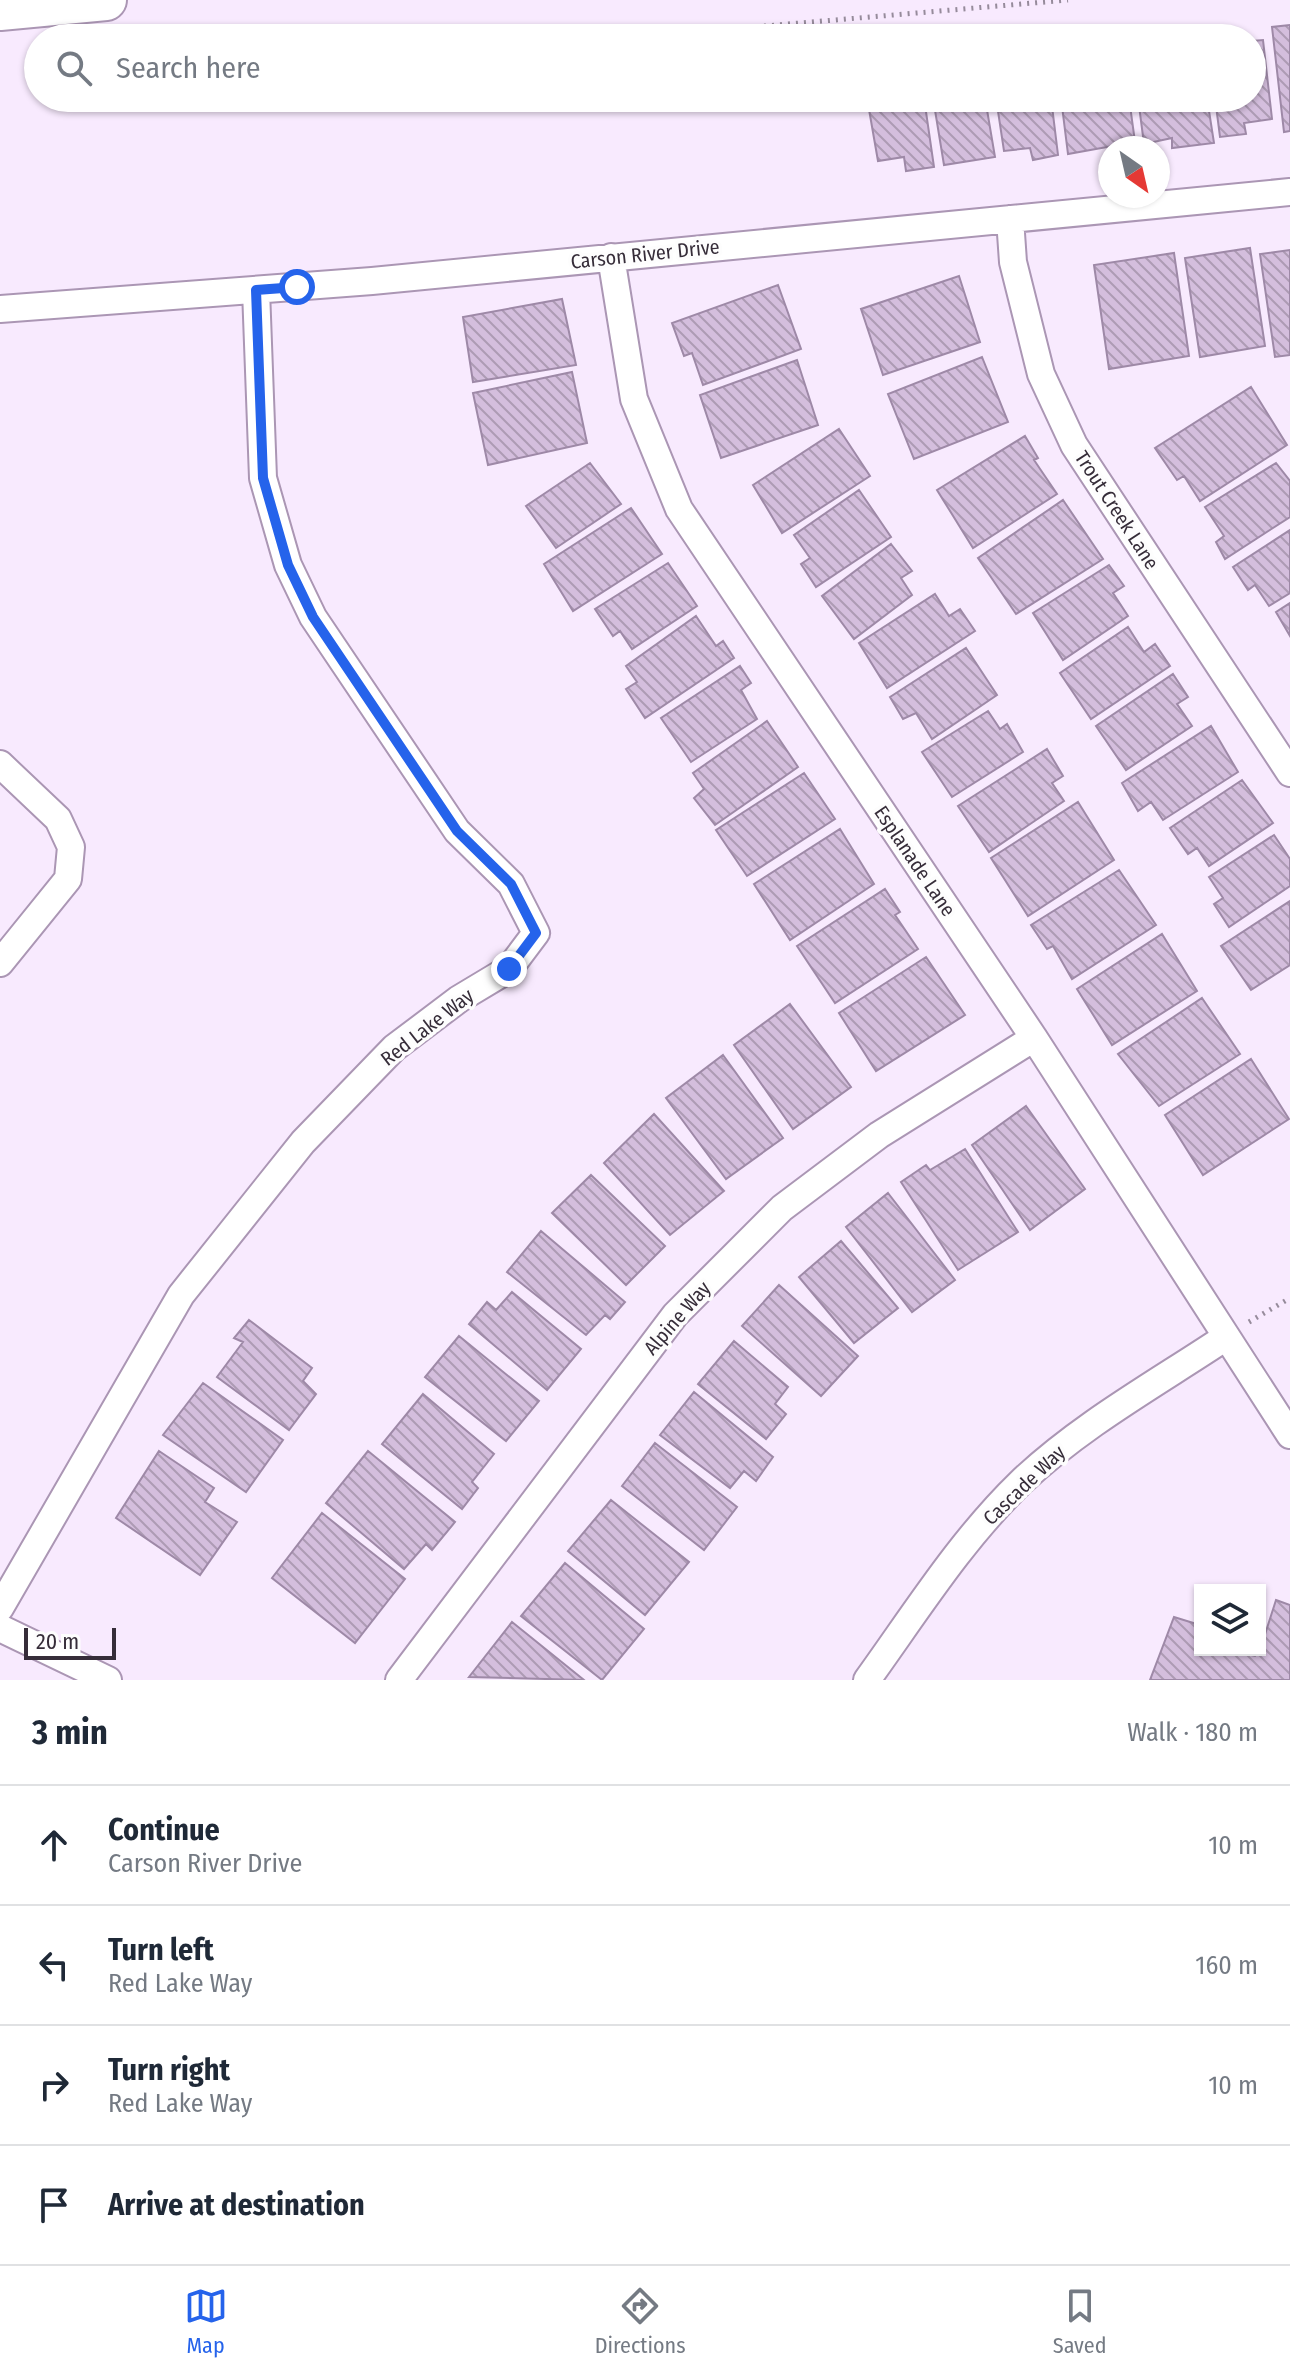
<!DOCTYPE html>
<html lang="en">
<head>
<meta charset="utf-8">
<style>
	:root { --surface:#fff; --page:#f2f2f3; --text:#1f2937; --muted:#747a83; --line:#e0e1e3; --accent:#2563eb }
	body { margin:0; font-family:"Fira Sans Condensed",sans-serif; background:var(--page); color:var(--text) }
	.controls { position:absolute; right:24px; bottom:24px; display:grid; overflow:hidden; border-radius:0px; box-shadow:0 2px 6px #0004 }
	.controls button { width:72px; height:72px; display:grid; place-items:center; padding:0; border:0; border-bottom:2px solid var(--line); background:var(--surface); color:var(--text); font:40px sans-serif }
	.compass { position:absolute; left:1098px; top:136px; width:72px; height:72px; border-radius:50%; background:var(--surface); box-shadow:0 2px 6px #0004; rotate:146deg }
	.scale { position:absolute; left:24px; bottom:20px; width:92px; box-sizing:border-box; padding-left:8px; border:4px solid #362d39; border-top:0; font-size:22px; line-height:28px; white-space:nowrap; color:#362d39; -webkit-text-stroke:6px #fdfdfd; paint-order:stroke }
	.stop { position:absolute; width:24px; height:24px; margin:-18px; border:6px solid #2563eb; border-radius:50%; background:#fff }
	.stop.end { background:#2563eb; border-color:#fff; box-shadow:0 2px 8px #0008 }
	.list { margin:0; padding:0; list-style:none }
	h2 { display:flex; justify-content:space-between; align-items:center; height:104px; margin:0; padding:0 32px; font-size:34px }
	h2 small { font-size:26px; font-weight:400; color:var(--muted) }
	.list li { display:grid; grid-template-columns:52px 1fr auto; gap:24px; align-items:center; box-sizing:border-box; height:120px; padding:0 32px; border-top:2px solid var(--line) }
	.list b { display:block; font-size:30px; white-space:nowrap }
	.list p { margin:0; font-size:26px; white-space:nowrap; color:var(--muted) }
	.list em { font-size:26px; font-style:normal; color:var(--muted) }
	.icon { flex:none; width:44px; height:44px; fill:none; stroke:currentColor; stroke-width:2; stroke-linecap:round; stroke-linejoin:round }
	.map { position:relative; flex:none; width:1290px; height:1680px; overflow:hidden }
	.search { position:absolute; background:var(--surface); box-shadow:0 2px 6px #0004; left:24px; right:24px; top:24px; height:88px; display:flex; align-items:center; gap:20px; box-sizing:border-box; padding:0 28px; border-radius:44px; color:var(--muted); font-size:30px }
	.sheet { height:584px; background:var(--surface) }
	nav { display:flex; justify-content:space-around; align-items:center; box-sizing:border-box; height:112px; border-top:2px solid var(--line); background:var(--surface); font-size:22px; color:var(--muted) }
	nav a { display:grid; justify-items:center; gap:4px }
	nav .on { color:var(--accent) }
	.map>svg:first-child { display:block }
	.building { fill:url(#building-back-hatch); stroke:#9e89a7; stroke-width:2 }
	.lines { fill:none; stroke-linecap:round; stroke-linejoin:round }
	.street-casing { stroke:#ab96b4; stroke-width:30 }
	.primary-casing { stroke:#ab96b4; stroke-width:44 }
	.path { stroke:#968b9b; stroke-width:5; stroke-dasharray:2 6; stroke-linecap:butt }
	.street { stroke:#fff; stroke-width:26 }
	.primary { stroke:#fff; stroke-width:40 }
	.route { stroke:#2563eb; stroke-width:10 }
	.labels { text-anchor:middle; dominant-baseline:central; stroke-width:7; stroke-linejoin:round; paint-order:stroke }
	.street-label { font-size:20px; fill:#362d39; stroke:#fdfdfd }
</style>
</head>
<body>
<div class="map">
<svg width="1290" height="1680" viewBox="0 0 1290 1680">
	<defs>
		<pattern id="building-back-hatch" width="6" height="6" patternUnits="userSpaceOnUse" patternTransform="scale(2)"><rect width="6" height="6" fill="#d4bedd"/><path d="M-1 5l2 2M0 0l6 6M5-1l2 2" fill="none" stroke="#ad9bb4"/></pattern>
	</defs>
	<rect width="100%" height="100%" fill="#f8eafe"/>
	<path class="building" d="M1290 25V131L1284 132 1272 27Z
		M1199 32V38H1160Z
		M1263 40 1272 119 1244 123 1246 134 1220 137 1215 98H1252V41Z
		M867 98H924L934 167 906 171 904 157 878 161Z
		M933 98H985L995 157 944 165Z
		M996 98H1051L1058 155 1033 160 1030 148 1004 151Z
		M1061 98H1129L1135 142 1068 154Z
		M1138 98H1207L1214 143 1172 148V138L1144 144Z
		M1250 248 1265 346 1200 357 1185 258Z
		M1290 250V355L1275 357 1260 254Z
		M1174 253 1189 356 1109 369 1094 265Z
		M959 276 980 342 883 375 861 309Z
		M778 285 801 349 703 385 692 353 684 356 672 323Z
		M562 299 576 365 473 382 463 317Z
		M982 357 1008 422 914 459 888 394Z
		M797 360 818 425 721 458 700 395Z
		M572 372 587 443 488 465 473 393Z
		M1251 387 1287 445 1200 501 1184 476 1177 480 1155 448Z
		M839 429 870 476 782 533 753 485Z
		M1025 436 1038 458 1034 460 1057 494 973 548 937 490Z
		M590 463 621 504 556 548 526 506Z
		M1276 463 1290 481V517L1225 559 1216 542 1224 536 1205 507Z
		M859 490 891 537 816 587 801 564 810 558 794 535Z
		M1063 500 1103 559 1016 614 978 558Z
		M631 508 662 554 573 611 544 564Z
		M1290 530V593L1269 606 1255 585 1248 590 1233 567Z
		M891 544 912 571 901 578 912 595 854 639 822 596Z
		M668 563 697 606 632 649 620 631 613 636 595 609Z
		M1109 565 1124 586 1113 593 1128 616 1063 660 1033 613Z
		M935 594 949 616 960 609 975 631 887 688 859 643Z
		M1290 603V636L1276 612Z
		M696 616 716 646 723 641 734 658 645 718 626 689 637 682 626 666Z
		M1128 627 1144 652 1155 644 1170 666 1091 719 1060 673Z
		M966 648 997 695 932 739 916 713 903 719 890 697Z
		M740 666 751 683 741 690 757 719 691 762 661 718Z
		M1173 674 1188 697 1177 704 1192 726 1126 770 1096 726Z
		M988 711 1000 729 1007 724 1023 752 952 797 922 752Z
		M767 721 798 767 715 825 694 798 704 789 693 773Z
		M1211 726 1238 772 1163 820 1151 802 1138 811 1122 783Z
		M1047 749 1063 776 1052 783 1064 801 989 852 958 806Z
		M804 773 835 819 747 876 716 830Z
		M1242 780 1273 823 1209 866 1197 848 1188 854 1170 828Z
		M1078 802 1114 860 1028 916 991 858Z
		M840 829 874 884 790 940 754 884Z
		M1274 835 1290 859V886L1229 927 1214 904 1223 898 1209 877Z
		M1119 870 1156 925 1072 979 1053 946 1047 949 1031 925Z
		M885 889 900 912 895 915 918 949 835 1003 797 946Z
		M1290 901V965L1251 990 1221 946Z
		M1162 934 1197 991 1112 1045 1077 989Z
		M926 957 965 1015 876 1071 839 1013Z
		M1202 998 1240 1054 1159 1106 1118 1054Z
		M790 1004 851 1087 793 1129 734 1045Z
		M723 1055 783 1138 726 1179 666 1098Z
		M1251 1059 1289 1119 1203 1175 1165 1115Z
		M1026 1106 1085 1189 1030 1230 972 1145Z
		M654 1114 724 1191 670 1235 604 1163Z
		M965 1149 1018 1232 958 1270 901 1182 926 1165 930 1170Z
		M591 1175 665 1246 626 1285 552 1213Z
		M888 1193 955 1280 912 1312 846 1227Z
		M541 1231 625 1302 610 1319 605 1315 586 1335 507 1272Z
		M841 1241 898 1308 854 1343 799 1277Z
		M779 1285 858 1356 821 1396 742 1326Z
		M512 1292 581 1349 547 1390 469 1324 487 1302 496 1310Z
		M249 1320 312 1368 303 1381 316 1394 289 1430 217 1377 243 1342 234 1338Z
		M459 1336 539 1401 506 1441 425 1377Z
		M734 1341 788 1387 775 1404 786 1414 766 1439 698 1384Z
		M203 1383 283 1440 246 1492 163 1435Z
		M694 1392 773 1457 756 1481 744 1471 730 1488 660 1435Z
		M423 1394 494 1454 472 1482 478 1488 462 1509 382 1444Z
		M655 1443 737 1507 704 1550 622 1486Z
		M159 1451 214 1488 205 1502 237 1522 200 1575 116 1518Z
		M368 1451 455 1522 432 1550 426 1544 404 1569 326 1503Z
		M611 1500 689 1562 645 1615 568 1551Z
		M322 1513 405 1579 355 1643 272 1578Z
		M565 1563 644 1629 602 1680 521 1616Z
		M1276 1600 1290 1605V1680H1150L1174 1617 1200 1625V1650H1230L1255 1656 1260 1650Z
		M512 1622 584 1680 469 1677Z"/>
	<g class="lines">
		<defs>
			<path id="street" d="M1010 219 1013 262 1041 374 1074 445 1290 773
				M611 257 634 399 679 509 1034 1038 1290 1435
				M0 309 372 281 1290 192
				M0 764 58 819 71 847 68 879 0 963
				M0 1608 181 1295 303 1142 394 1048 459 999 509 969 536 933 511 884 457 831 313 617 288 565 263 478 256 290
				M0 1628 108 1680
				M399 1680 675 1315 782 1208 879 1135 1034 1038
				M867 1680C916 1612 961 1540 1021 1482 1081 1425 1157 1383 1226 1337"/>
			<path id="primary" d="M0 10 106 0"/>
		</defs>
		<use href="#street" class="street-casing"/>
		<use href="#primary" class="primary-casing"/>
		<path class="path" d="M677 38 730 29 1068 0
			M1249 1322 1290 1298"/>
		<use href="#street" class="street"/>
		<use href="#primary" class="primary"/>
	</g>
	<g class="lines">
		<path class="route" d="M297 287 256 290 263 478 288 565 313 617 457 831 511 884 536 933 509 969"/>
	</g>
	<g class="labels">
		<g class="street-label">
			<text transform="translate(645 254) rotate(-6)">Carson River Drive</text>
			<text transform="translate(1117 510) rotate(57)">Trout Creek Lane</text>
			<text transform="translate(915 861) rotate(56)">Esplanade Lane</text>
			<text transform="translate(427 1027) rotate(-38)">Red Lake Way</text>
			<text transform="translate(677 1318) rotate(-49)">Alpine Way</text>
			<text transform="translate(1024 1485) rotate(-44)">Cascade Way</text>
		</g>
	</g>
</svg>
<div class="controls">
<button><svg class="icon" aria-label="layers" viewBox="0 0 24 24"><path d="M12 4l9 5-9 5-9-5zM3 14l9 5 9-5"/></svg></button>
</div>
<svg class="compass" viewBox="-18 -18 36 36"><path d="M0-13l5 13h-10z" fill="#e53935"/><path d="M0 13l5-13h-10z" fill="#747a83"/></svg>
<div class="scale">20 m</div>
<div class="stop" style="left:297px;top:287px"></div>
<div class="stop end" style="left:509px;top:969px"></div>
<div class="search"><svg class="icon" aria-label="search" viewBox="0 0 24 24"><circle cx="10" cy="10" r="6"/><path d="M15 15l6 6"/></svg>Search here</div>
</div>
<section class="sheet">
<h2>3 min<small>Walk · 180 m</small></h2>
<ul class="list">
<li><svg class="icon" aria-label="ahead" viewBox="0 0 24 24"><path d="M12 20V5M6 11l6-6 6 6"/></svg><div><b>Continue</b><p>Carson River Drive</p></div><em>10 m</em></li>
<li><svg class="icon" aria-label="left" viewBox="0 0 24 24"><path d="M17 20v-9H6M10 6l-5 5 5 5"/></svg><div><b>Turn left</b><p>Red Lake Way</p></div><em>160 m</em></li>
<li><svg class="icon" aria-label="right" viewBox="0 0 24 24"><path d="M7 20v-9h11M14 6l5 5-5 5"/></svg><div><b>Turn right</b><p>Red Lake Way</p></div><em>10 m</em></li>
<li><svg class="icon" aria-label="arrive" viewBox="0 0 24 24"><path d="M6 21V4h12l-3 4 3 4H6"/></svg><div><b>Arrive at destination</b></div></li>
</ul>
</section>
<nav>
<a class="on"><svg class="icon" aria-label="map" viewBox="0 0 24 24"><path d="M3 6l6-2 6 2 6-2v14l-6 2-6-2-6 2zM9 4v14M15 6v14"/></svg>Map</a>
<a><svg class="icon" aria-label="directions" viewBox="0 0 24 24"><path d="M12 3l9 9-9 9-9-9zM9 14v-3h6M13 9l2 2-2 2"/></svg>Directions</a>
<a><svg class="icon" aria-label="saved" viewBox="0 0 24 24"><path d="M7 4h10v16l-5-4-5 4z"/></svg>Saved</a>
</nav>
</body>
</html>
